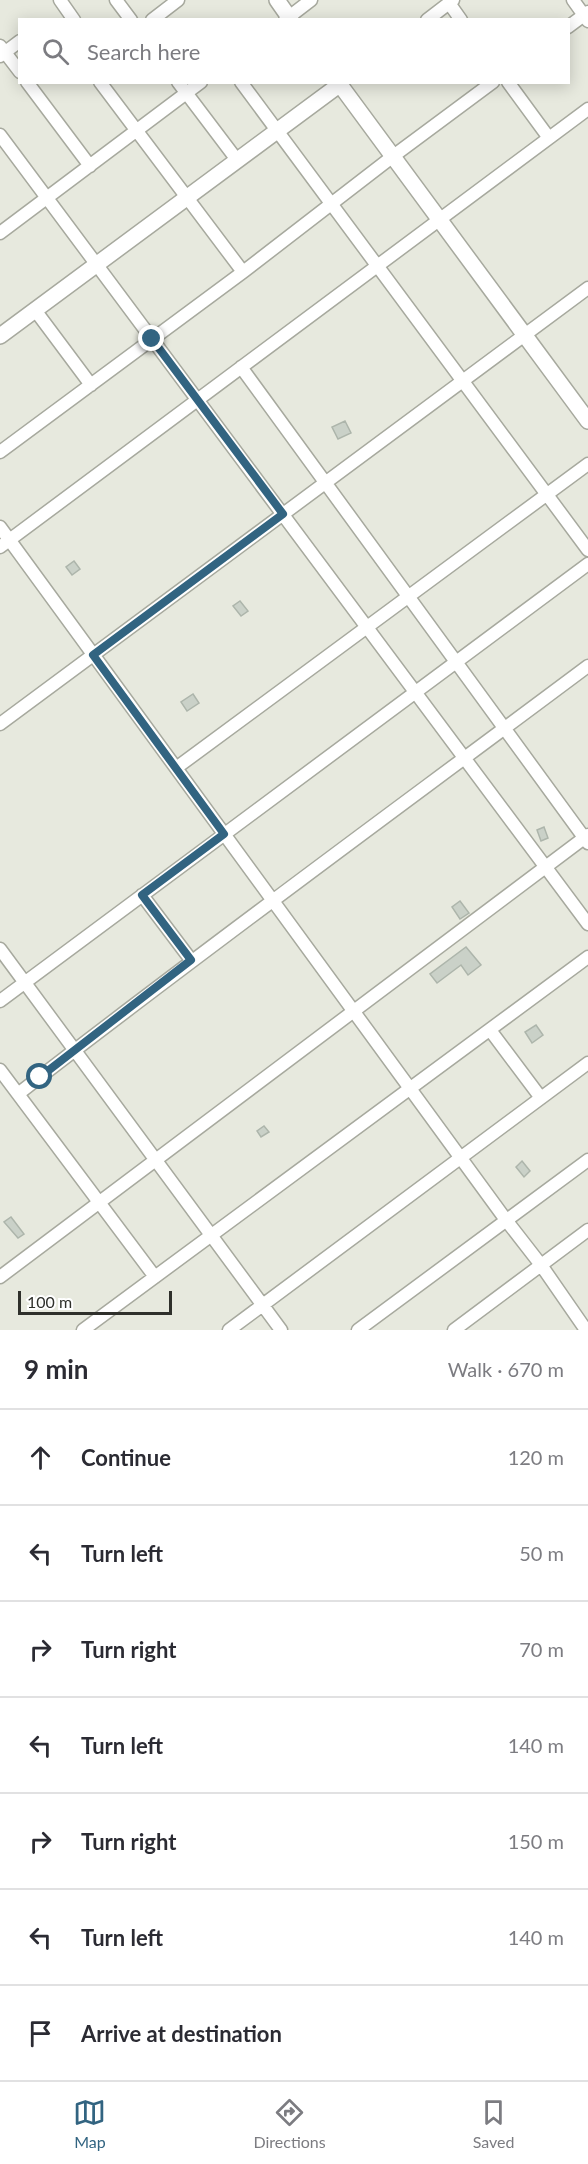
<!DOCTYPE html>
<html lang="en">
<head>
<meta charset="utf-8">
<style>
	:root { --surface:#fff; --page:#f7f7f7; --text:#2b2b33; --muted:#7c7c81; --line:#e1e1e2; --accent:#326481 }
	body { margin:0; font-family:Lato,sans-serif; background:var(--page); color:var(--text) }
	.scale { position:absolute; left:18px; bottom:15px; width:154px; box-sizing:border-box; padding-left:6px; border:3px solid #2f302b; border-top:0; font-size:16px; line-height:21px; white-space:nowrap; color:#2f302b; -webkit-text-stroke:4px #fff; paint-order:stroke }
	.stop { position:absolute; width:18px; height:18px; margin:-14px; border:4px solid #326481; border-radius:50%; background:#fff }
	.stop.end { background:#326481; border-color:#fff; box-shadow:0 2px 6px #0008 }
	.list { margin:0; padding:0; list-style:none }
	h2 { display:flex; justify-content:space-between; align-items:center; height:78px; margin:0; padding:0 24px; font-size:26px }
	h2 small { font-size:20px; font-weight:400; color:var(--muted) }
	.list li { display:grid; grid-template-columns:39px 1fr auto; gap:18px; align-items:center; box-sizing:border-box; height:96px; padding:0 24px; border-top:2px solid var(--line) }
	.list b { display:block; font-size:22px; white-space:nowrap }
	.list em { font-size:20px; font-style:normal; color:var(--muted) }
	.icon { flex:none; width:33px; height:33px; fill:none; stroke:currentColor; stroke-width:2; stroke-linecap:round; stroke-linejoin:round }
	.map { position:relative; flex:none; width:588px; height:1330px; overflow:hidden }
	.search { position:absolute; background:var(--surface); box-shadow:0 3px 15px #0003; left:18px; right:18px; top:18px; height:66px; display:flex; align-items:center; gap:15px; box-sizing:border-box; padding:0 21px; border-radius:0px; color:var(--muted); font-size:22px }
	.sheet { height:750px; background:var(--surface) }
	nav { display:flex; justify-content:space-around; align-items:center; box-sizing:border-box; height:84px; border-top:2px solid var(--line); background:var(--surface); font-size:16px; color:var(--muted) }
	nav a { display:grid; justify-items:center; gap:3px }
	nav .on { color:var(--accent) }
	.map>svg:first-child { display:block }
	.building { fill:#cad1c8; stroke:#adb5ab; stroke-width:1.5 }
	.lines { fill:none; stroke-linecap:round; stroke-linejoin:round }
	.minor-casing { stroke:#a7a99e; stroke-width:15 }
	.tertiary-casing { stroke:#a7a99e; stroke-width:18 }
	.minor { stroke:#fff; stroke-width:12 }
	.tertiary { stroke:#fff; stroke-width:15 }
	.route { stroke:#326481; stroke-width:8 }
</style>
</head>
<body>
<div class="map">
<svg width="588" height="1330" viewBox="0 0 588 1330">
	<rect width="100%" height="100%" fill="#e7e9de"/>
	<path class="building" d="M345 421 351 433 338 439 332 427Z
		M74 561 80 569 72 575 66 567Z
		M240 601 248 611 241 616 233 606Z
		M193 694 199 703 187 711 181 702Z
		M544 827 548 838 541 841 537 830Z
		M460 901 469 913 460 919 452 907Z
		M466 947 481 965 468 975 461 965 437 983 430 974Z
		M536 1025 543 1035 532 1043 525 1032Z
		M264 1126 269 1132 261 1137 257 1131Z
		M522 1161 530 1171 524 1177 516 1167Z
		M11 1217 24 1234 18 1238 4 1222Z"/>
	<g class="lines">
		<defs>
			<path id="minor" d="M60 0 74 20
				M116 0 131 20
				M573 0 588 21
				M449 3 461 20
				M152 20 178 0
				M285 20 311 0
				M427 20 453 0
				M568 27 588 12
				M0 46 20 72
				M0 56 20 41
				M27 82 90 166
				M100 82 243 272
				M178 82 237 160
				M241 82 588 550
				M508 82 549 138
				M0 135 588 924
				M0 233 201 82
				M35 310 91 385
				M241 367 588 843
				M0 452 243 272 392 157 493 82
				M0 527 506 1220 541 1265 586 1330
				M0 547 588 109
				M0 724 588 288
				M176 768 588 464
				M142 895 191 960
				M0 949 281 1330
				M0 1001 588 564
				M490 1030 541 1098
				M0 1070 155 1277
				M18 1094C206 948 398 808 588 666
				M0 1277 588 835
				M83 1330 588 957
				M229 1330 588 1063
				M358 1330 588 1160
				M454 1330 588 1230"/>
			<path id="tertiary" d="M277 0 291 20
				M338 82 588 421
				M0 336 339 85"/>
		</defs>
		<use href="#minor" class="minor-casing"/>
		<use href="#tertiary" class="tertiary-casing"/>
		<use href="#minor" class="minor"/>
		<use href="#tertiary" class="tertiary"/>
	</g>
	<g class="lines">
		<path class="route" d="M40 1077 191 960 142 895 224 834 93 655 283 514 152 339"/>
	</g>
</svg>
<div class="scale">100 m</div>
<div class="stop" style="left:40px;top:1077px"></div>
<div class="stop end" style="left:152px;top:339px"></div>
<div class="search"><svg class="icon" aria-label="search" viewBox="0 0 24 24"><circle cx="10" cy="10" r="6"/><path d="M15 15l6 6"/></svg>Search here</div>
</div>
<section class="sheet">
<h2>9 min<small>Walk · 670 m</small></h2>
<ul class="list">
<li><svg class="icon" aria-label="ahead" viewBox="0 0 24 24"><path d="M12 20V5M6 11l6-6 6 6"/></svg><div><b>Continue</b></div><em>120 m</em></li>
<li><svg class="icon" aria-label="left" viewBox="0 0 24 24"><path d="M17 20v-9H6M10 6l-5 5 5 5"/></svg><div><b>Turn left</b></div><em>50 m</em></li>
<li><svg class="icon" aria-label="right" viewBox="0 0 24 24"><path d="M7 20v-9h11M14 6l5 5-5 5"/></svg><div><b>Turn right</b></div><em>70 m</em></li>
<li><svg class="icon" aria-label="left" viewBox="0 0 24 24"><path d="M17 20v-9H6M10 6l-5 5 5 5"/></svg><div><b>Turn left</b></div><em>140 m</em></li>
<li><svg class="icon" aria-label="right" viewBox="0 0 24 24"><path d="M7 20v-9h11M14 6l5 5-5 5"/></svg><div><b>Turn right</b></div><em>150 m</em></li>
<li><svg class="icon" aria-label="left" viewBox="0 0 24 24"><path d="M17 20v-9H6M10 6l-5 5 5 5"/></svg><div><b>Turn left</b></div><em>140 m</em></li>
<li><svg class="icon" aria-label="arrive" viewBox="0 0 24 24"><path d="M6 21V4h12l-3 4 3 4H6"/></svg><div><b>Arrive at destination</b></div></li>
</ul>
</section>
<nav>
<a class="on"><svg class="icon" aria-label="map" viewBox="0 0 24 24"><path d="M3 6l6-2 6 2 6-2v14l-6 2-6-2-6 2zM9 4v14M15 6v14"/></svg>Map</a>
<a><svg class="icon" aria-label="directions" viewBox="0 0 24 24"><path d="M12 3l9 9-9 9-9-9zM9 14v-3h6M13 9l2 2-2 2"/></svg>Directions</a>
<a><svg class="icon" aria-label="saved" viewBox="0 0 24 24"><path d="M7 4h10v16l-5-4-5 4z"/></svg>Saved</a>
</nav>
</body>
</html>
